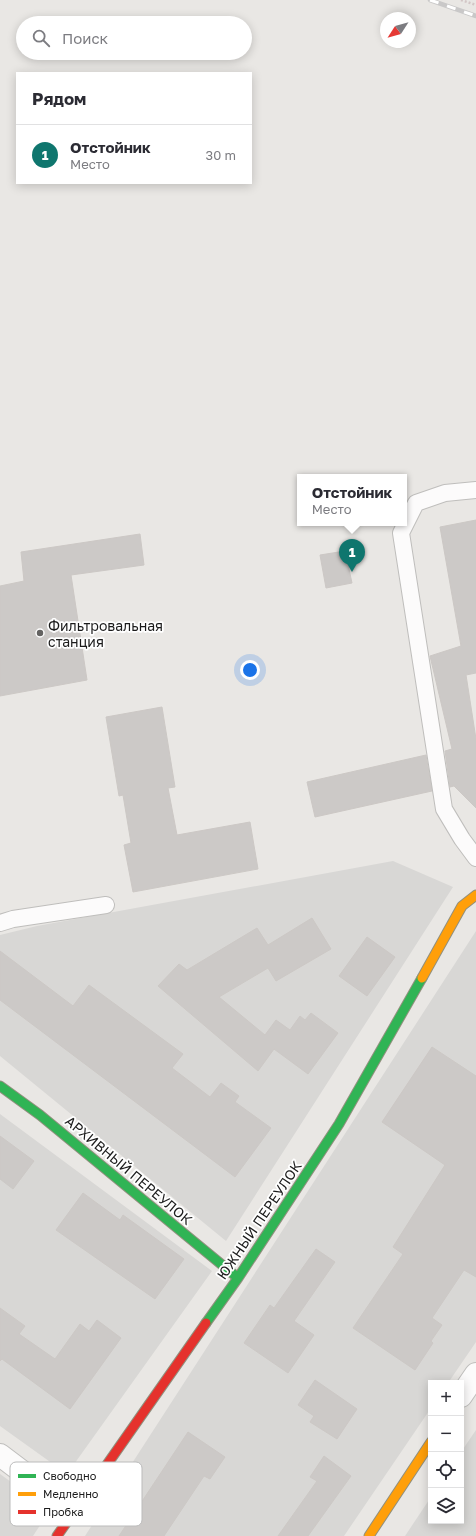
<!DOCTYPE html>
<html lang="ru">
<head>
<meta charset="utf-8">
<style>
	:root { --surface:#fff; --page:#f7f7f7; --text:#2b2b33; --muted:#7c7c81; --line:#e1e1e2; --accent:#0f766e }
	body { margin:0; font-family:"Golos Text",sans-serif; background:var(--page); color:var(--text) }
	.controls { position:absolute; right:12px; bottom:12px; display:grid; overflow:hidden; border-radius:0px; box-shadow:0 2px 10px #0003 }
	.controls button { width:36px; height:36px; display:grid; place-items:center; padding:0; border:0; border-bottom:1px solid var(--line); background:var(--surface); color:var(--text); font:20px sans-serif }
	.compass { position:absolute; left:380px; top:12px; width:36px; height:36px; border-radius:50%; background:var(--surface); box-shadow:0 2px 10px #0003; rotate:234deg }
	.you { position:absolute; left:250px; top:670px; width:14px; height:14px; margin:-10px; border:3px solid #fff; border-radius:50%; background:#1a73e8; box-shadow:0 0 0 6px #1a73e833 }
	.badge { display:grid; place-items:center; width:26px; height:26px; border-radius:50%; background:var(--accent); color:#fff; font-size:13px; font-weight:700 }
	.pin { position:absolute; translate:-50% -33px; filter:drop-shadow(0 1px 2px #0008) }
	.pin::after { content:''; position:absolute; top:21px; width:14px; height:12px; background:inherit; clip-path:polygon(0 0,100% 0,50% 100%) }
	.popup { position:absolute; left:297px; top:474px; width:110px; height:52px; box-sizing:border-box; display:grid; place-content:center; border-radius:0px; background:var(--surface); filter:drop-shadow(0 1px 3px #0005); font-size:13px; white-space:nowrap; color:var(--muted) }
	.popup b { font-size:15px; color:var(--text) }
	.popup::after { content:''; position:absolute; left:50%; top:100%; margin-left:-8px; border:8px solid transparent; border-top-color:var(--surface) }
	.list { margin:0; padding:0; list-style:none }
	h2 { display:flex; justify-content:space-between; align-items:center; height:52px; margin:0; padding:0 16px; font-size:17px }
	h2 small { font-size:13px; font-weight:400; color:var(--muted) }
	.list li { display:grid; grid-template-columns:26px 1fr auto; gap:12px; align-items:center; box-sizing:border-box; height:60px; padding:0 16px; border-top:1px solid var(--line) }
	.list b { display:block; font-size:15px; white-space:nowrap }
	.list p { margin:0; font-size:13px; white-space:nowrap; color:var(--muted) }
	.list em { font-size:13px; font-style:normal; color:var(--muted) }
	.icon { flex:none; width:22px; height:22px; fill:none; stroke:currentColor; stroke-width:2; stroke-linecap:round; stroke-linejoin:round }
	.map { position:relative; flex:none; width:476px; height:1536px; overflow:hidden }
	.search { position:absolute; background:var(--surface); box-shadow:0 2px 10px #0003; left:16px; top:16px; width:236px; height:44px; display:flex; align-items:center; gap:10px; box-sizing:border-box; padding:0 14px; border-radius:22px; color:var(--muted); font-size:15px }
	.panel { position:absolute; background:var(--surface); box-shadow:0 2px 10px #0003; left:16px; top:72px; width:236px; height:112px; border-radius:0px }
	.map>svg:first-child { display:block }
	.residential { fill:#d8d7d5 }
	.building { fill:#ccc9c7; stroke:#ccc8c5 }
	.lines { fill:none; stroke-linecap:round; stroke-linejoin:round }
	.lane-casing { stroke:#bfbebc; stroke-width:18 }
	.street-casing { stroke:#bfbebc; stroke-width:24 }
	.fast-casing { stroke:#91907e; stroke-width:11 }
	.slow-casing { stroke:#91907e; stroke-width:11 }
	.jam-casing { stroke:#91907e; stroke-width:11 }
	.path { stroke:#d3c6c6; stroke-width:2.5; stroke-dasharray:2 2; stroke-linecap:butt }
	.lane { stroke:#fcfbfb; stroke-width:16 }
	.street { stroke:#fcfbfb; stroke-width:22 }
	.fast { stroke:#30b455; stroke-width:9 }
	.slow { stroke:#ff9f0a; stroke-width:9 }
	.jam { stroke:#e5322d; stroke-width:9 }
	.rail-casing { stroke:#c9c8c8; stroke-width:4.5 }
	.rail { stroke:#fff; stroke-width:3; stroke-dasharray:9; stroke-linecap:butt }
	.poi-dot { fill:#636261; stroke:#fff; stroke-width:1.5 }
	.labels { text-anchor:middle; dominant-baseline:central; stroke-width:3.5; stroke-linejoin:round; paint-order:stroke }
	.poi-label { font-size:14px; fill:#1b1b1b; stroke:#fff; text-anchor:start }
	.street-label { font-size:14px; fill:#1b1b1b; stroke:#fff }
	.key { fill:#fff; stroke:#bbb; stroke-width:1 }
	.key-label { font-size:11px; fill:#1b1b1b }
</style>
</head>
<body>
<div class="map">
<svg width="476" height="1536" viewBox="0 0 476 1536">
	<rect width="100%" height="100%" fill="#e9e7e4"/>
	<path class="residential" d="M393 861 453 887 226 1241 0 1056V935L37 926Z
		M476 931V1342L448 1383H431V1408L344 1536H85Z
		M0 1114 212 1271 67 1474 0 1426Z
		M476 1430V1536H405L431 1497V1521H461V1452Z
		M0 1474 50 1510 33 1536H0Z"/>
	<path class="building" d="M476 520V673L466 675 476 739V808L454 786 450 787 445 751 452 749 430 656 461 646 440 527Z
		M140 534 144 565 71 575 87 680 0 696V586L24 581 21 552Z
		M345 551 352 583 326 588 320 555Z
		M162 707 175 787 168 788 177 835 250 822 258 869 133 892 124 845 131 843 123 795 119 796 106 717Z
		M426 755 432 791 315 817 307 782Z
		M312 918 331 949 276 981 268 968 219 997 265 1035 276 1020 290 1030 300 1016 305 1020 311 1013 338 1033 308 1074 274 1049 258 1071 158 986 179 964 187 970 257 928 268 945Z
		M367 937 395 957 367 996 339 976Z
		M0 951 73 1006 89 985 183 1054 172 1068 210 1097 221 1083 239 1096 235 1102 271 1128 235 1177 0 1000Z
		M432 1047 476 1076V1277L464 1270 432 1318 442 1325 431 1341 433 1343 415 1370 353 1328 403 1254 393 1247 445 1165 382 1122Z
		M0 1136 34 1161 13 1189 0 1179Z
		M83 1193 120 1220 123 1215 184 1259 155 1299 56 1230Z
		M316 1249 335 1262 294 1321 314 1335 288 1373 244 1343 270 1305 274 1308Z
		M0 1308 25 1326 19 1334 55 1359 80 1324 89 1331 97 1320 121 1338 70 1409 2 1359 0 1361Z
		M315 1380 357 1409 337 1439 310 1422 314 1416 298 1405Z
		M188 1432 225 1457 210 1479 204 1476 164 1536H119Z
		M324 1456 351 1476 308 1536H278L317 1481 310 1477Z"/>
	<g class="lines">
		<defs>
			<path id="lane" d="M476 490 445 493 416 503 401 533 444 809 462 839 476 858
				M0 923 13 919 106 905"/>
			<path id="street" d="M461 1396 476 1374
				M0 1455 74 1511"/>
			<path id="fast" d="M0 1086 40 1115 238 1278
				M206 1323 238 1278 339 1124 422 978"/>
			<path id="slow" d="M422 978 462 906 476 895
				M369 1536 431 1442"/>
			<path id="jam" d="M57 1536 206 1323"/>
		</defs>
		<use href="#lane" class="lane-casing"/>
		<use href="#street" class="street-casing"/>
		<use href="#fast" class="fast-casing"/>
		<use href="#slow" class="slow-casing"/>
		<use href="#jam" class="jam-casing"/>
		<path class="path" d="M461 0 476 5"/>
		<use href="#lane" class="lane"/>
		<use href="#street" class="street"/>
		<use href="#fast" class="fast"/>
		<use href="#slow" class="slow"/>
		<use href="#jam" class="jam"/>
		<defs>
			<path id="rail" d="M430 0 476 16"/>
		</defs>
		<use href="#rail" class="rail-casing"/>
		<use href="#rail" class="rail"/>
	</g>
	<circle class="poi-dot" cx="40" cy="633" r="4"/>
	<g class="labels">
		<g class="poi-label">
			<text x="48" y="625">Фильтровальная<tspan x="48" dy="16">станция</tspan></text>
		</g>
		<g class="street-label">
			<text transform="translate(129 1170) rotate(40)">АРХИВНЫЙ ПЕРЕУЛОК</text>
			<text transform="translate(259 1220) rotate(-56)">ЮЖНЫЙ ПЕРЕУЛОК</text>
		</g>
	</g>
	<rect x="10" y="1462" width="132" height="64" rx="6" class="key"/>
	<rect x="18" y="1474" width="18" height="4" fill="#30b455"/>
	<rect x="18" y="1492" width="18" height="4" fill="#ff9f0a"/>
	<rect x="18" y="1510" width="18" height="4" fill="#e5322d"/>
	<g class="key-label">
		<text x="43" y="1480">Свободно</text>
		<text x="43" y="1498">Медленно</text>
		<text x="43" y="1516">Пробка</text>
	</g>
</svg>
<div class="controls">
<button>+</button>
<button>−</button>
<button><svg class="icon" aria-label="locate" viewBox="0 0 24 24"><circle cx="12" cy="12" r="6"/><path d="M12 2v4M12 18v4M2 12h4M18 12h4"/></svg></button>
<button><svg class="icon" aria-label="layers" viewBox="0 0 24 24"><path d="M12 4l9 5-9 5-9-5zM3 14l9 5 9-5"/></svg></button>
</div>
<svg class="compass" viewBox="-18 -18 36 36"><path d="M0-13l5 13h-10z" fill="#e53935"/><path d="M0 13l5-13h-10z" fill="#7c7c81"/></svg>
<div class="you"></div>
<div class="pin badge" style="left:352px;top:572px">1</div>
<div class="popup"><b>Отстойник</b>Место</div>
<div class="search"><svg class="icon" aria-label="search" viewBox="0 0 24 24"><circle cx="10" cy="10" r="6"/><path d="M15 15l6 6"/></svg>Поиск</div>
<section class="panel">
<h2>Рядом<small></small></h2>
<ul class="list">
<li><span class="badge">1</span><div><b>Отстойник</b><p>Место</p></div><em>30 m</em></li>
</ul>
</section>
</div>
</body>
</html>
